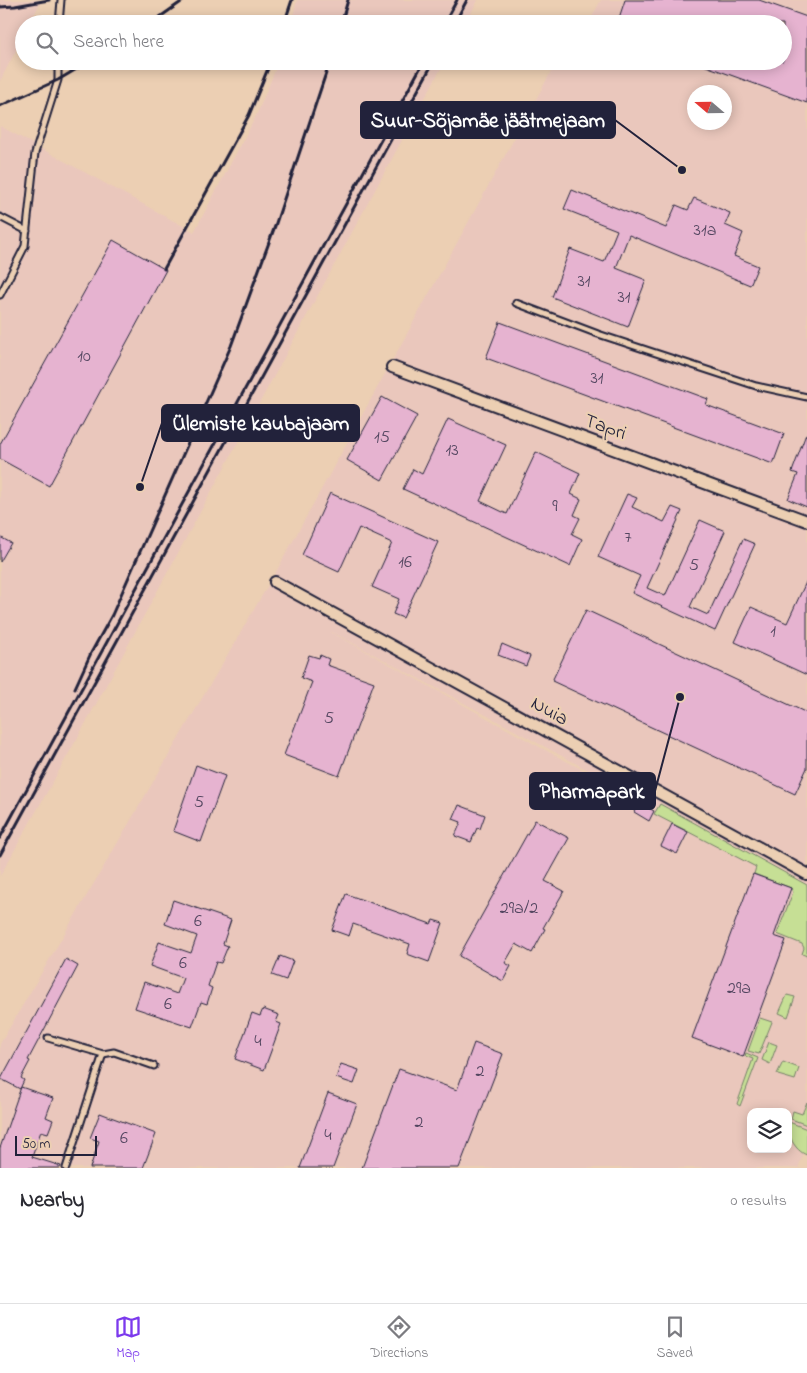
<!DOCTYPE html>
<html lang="en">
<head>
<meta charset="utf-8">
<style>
	:root { --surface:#fff; --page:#f7f7f7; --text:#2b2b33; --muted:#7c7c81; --line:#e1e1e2; --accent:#7c3aed }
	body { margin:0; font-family:"Indie Flower",sans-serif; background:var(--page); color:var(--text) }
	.controls { position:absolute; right:15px; bottom:15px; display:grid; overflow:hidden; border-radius:10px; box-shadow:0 2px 12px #0003 }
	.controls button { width:45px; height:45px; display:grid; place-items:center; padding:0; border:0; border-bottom:1px solid var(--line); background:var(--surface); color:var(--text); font:25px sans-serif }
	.compass { position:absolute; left:687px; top:85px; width:45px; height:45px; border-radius:50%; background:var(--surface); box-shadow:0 2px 12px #0003; rotate:290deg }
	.scale { position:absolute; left:15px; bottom:12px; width:82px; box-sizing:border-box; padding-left:5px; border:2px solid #22223b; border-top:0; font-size:14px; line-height:18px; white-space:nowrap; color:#22223b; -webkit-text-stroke:4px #eccfb3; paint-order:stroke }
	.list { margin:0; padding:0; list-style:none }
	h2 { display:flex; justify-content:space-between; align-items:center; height:65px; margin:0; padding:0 20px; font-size:21px }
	h2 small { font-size:16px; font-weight:400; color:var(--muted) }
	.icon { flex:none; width:28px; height:28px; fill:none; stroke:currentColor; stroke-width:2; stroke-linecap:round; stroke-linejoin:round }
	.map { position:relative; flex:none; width:807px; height:1168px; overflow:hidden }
	.search { position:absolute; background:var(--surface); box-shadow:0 2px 12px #0003; left:15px; right:15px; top:15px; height:55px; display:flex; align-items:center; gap:12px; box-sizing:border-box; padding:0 18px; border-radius:28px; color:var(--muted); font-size:19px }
	.sheet { height:135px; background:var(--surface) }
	nav { display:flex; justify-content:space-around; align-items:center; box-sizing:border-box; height:70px; border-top:1px solid var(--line); background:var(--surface); font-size:14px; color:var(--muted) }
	nav a { display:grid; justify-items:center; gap:2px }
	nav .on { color:var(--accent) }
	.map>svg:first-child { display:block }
	.built { fill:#eac7bc; fill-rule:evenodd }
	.green { fill:#c6df95; stroke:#748068 }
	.building { fill:#e6b3d0; stroke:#22223b }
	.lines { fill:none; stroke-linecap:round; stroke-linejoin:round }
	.lane-casing { stroke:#22223b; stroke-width:9 }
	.street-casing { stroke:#22223b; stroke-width:14 }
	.lane { stroke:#eccfb3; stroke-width:5 }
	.street { stroke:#eccfb3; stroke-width:10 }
	.rail { stroke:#22223b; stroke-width:3 }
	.labels { text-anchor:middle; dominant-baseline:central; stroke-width:4.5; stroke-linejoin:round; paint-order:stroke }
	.number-label { font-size:18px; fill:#534660 }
	.street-label { font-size:20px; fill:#22223b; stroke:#eccfb3 }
	.leader { fill:none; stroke:#22223b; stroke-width:2 }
	.callout-dot { fill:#22223b; stroke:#eccfb3; stroke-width:2 }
	.callout { fill:#22223b; stroke:#22223b; stroke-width:2 }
	.callout-label { font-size:21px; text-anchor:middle; font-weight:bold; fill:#fff }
</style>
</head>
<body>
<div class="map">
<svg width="807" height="1168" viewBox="0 0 807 1168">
	<rect width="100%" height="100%" fill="#eccfb3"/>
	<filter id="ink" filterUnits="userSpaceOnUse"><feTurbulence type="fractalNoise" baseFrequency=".02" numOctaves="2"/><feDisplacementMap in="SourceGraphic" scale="10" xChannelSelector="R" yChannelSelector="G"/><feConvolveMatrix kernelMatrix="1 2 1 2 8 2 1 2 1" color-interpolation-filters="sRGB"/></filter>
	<g filter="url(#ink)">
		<path class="built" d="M0 0H42L29 24H24V35L0 81Z
			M297 0H478L465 24H291Z
			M601 0H807V1145L798 1168H0V1044L277 570 557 61H783V24H588ZM694 92H724V122H694ZM331 632H332L714 838 547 751ZM751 1112H788V1149H751Z
			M279 61H445L83 728 0 876V126L194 232 256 116Z"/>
		<path class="green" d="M660 804 807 885V956L802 954 804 948 802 944 777 934 793 892 791 888 754 874 756 867 654 814Z
			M787 995 795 997 788 1017 779 1013Z
			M760 1018 772 1022 759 1054 748 1051Z
			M769 1042 777 1045 770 1064 762 1060Z
			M746 1053 758 1058 740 1106 737 1104 753 1059 745 1056Z
			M783 1062 799 1068 795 1080 778 1075 777 1074Z
			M807 1102V1125L791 1119 793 1111 802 1114Z
			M789 1122 807 1129V1155C795 1151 786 1134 789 1122Z"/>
		<path class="building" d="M625 0H759L807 17V103L695 62 783 61V24H617Z
			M572 190 666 228 676 205 688 210 694 198 730 213 725 225 743 233 734 256 758 266 750 285 629 235 616 268 646 280 628 327 552 297 570 249 604 262 617 230 564 209Z
			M113 240 166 270 49 486 0 459V444Z
			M500 322 708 399 706 405 784 434 773 464 486 358Z
			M382 397 417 416 382 480 347 460Z
			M448 419 506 445 480 501 507 514 536 452 580 473 571 494 581 499 574 515 580 518 572 534 582 539 570 566 403 489 413 469 422 474Z
			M806 434H807V507L788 499 798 474 792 472Z
			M330 493 438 542 403 618 393 614 399 599 372 587 392 543 359 528 339 572 302 555Z
			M627 494 637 498 632 507 664 522 672 507 682 511 647 588 665 596 700 520 725 531 690 607 708 615 743 539 755 544 715 631 632 593 640 576 598 557Z
			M0 537 11 543 0 562Z
			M807 580V675L735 642 751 607 787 623Z
			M586 610 807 713V768L795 794 552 681Z
			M502 644 530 656 526 666 498 655Z
			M309 655 319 658 320 655 329 659 327 665 374 682 339 776 284 755 312 682 301 678Z
			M196 765 225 776 201 842 173 831Z
			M639 803 654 811 649 821 634 812Z
			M459 805 485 815 480 829 477 828 471 842 455 836 461 822 453 819Z
			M535 820 569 838 545 881 564 891 543 928 545 929 532 953 516 944 505 963 511 966 503 981 459 956Z
			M672 824 688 832 677 854 661 846Z
			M753 874 791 888 774 936 786 940 743 1057 692 1038Z
			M346 894 431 924 433 920 443 923 429 962 407 954 410 944 353 924 349 936 332 930Z
			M173 900 231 920 223 944 228 946 221 963 216 962 208 986 212 988 207 1004 201 1002 192 1027 135 1008 144 982 177 994 183 978 150 966 159 942 191 953 197 936 165 924Z
			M280 956 293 961 286 980 272 975Z
			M66 959 78 966 28 1060 30 1061 21 1078 24 1080 20 1089 1 1079Z
			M263 1009 279 1015 276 1022 281 1024 264 1070 235 1059 252 1013 260 1016Z
			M474 1043 503 1054 459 1168H362L399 1069 457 1090Z
			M341 1064 359 1070 354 1084 336 1078Z
			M21 1087 53 1098 46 1117 53 1120 48 1133 41 1131 32 1157 61 1166 60 1168H0V1148Z
			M328 1093 357 1104 333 1168H300Z
			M100 1113 156 1134 143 1168H90L99 1141 90 1138Z"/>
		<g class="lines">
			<defs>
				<path id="lane" d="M59 24 61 0
					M0 217 27 231
					M0 295 25 246 35 153 58 80V61
					M516 303 598 334 756 386 807 397
					M48 1038 103 1054 66 1168
					M103 1054 114 1052 154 1066"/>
				<path id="street" d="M392 367 807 521
					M275 582 807 874"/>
			</defs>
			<use href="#lane" class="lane-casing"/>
			<use href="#street" class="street-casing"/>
			<use href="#lane" class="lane"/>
			<use href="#street" class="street"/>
			<path class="rail" d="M0 7 15 6 49 0
				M150 24 184 0
				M284 24 292 0
				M341 24 348 0
				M444 24 457 0
				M454 24 467 0
				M0 106 58 80 90 61
				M164 269 249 115 271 61
				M75 688 91 653 112 615 231 346 275 226 330 61
				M0 838 424 61
				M0 855 434 61"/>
		</g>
	</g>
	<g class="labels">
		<g class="number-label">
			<text x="705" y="231">31a</text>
			<text x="584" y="282">31</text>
			<text x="624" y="298">31</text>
			<text x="84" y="357">10</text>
			<text x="597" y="379">31</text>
			<text x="382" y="438">15</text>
			<text x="452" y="451">13</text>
			<text x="555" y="507">9</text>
			<text x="628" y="538">7</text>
			<text x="405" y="563">16</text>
			<text x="694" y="566">5</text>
			<text x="773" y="632">1</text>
			<text x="329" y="719">5</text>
			<text x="199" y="803">5</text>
			<text x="519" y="909">29a/2</text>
			<text x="198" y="922">6</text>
			<text x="183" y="964">6</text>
			<text x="739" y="989">29a</text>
			<text x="168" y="1005">6</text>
			<text x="258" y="1042">4</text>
			<text x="480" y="1072">2</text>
			<text x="419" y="1123">2</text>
			<text x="328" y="1136">4</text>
			<text x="124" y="1139">6</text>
		</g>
		<g class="street-label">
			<text transform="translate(605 428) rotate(20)">Tapri</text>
			<text transform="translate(549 712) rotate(29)">Nuia</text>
		</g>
	</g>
	<path class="leader" d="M682 170L615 120M140 487L162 423M680 697L655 791"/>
	<g class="callout-dot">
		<circle cx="682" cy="170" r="5"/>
		<circle cx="140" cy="487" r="5"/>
		<circle cx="680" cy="697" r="5"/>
	</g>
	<g class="callout">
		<rect x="361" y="102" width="254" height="36" rx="5"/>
		<rect x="162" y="405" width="197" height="36" rx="5"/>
		<rect x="530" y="773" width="125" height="36" rx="5"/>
	</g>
	<g class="callout-label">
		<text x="488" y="127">Suur-Sõjamäe jäätmejaam</text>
		<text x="261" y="430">Ülemiste kaubajaam</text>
		<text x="592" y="798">Pharmapark</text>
	</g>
</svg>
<div class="controls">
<button><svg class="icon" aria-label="layers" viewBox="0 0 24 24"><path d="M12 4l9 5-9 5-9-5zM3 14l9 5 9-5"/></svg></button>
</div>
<svg class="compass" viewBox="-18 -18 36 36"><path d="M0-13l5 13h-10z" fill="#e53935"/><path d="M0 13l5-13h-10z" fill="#7c7c81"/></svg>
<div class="scale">50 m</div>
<div class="search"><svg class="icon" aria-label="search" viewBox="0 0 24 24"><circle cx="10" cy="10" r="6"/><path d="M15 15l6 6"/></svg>Search here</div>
</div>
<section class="sheet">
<h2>Nearby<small>0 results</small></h2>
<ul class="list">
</ul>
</section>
<nav>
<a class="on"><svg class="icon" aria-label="map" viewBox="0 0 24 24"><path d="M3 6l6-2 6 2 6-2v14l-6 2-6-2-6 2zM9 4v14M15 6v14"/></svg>Map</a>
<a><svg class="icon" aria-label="directions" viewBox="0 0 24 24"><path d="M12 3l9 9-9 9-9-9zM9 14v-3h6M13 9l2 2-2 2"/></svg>Directions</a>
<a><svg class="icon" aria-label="saved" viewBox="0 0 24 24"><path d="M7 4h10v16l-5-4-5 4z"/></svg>Saved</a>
</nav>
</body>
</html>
